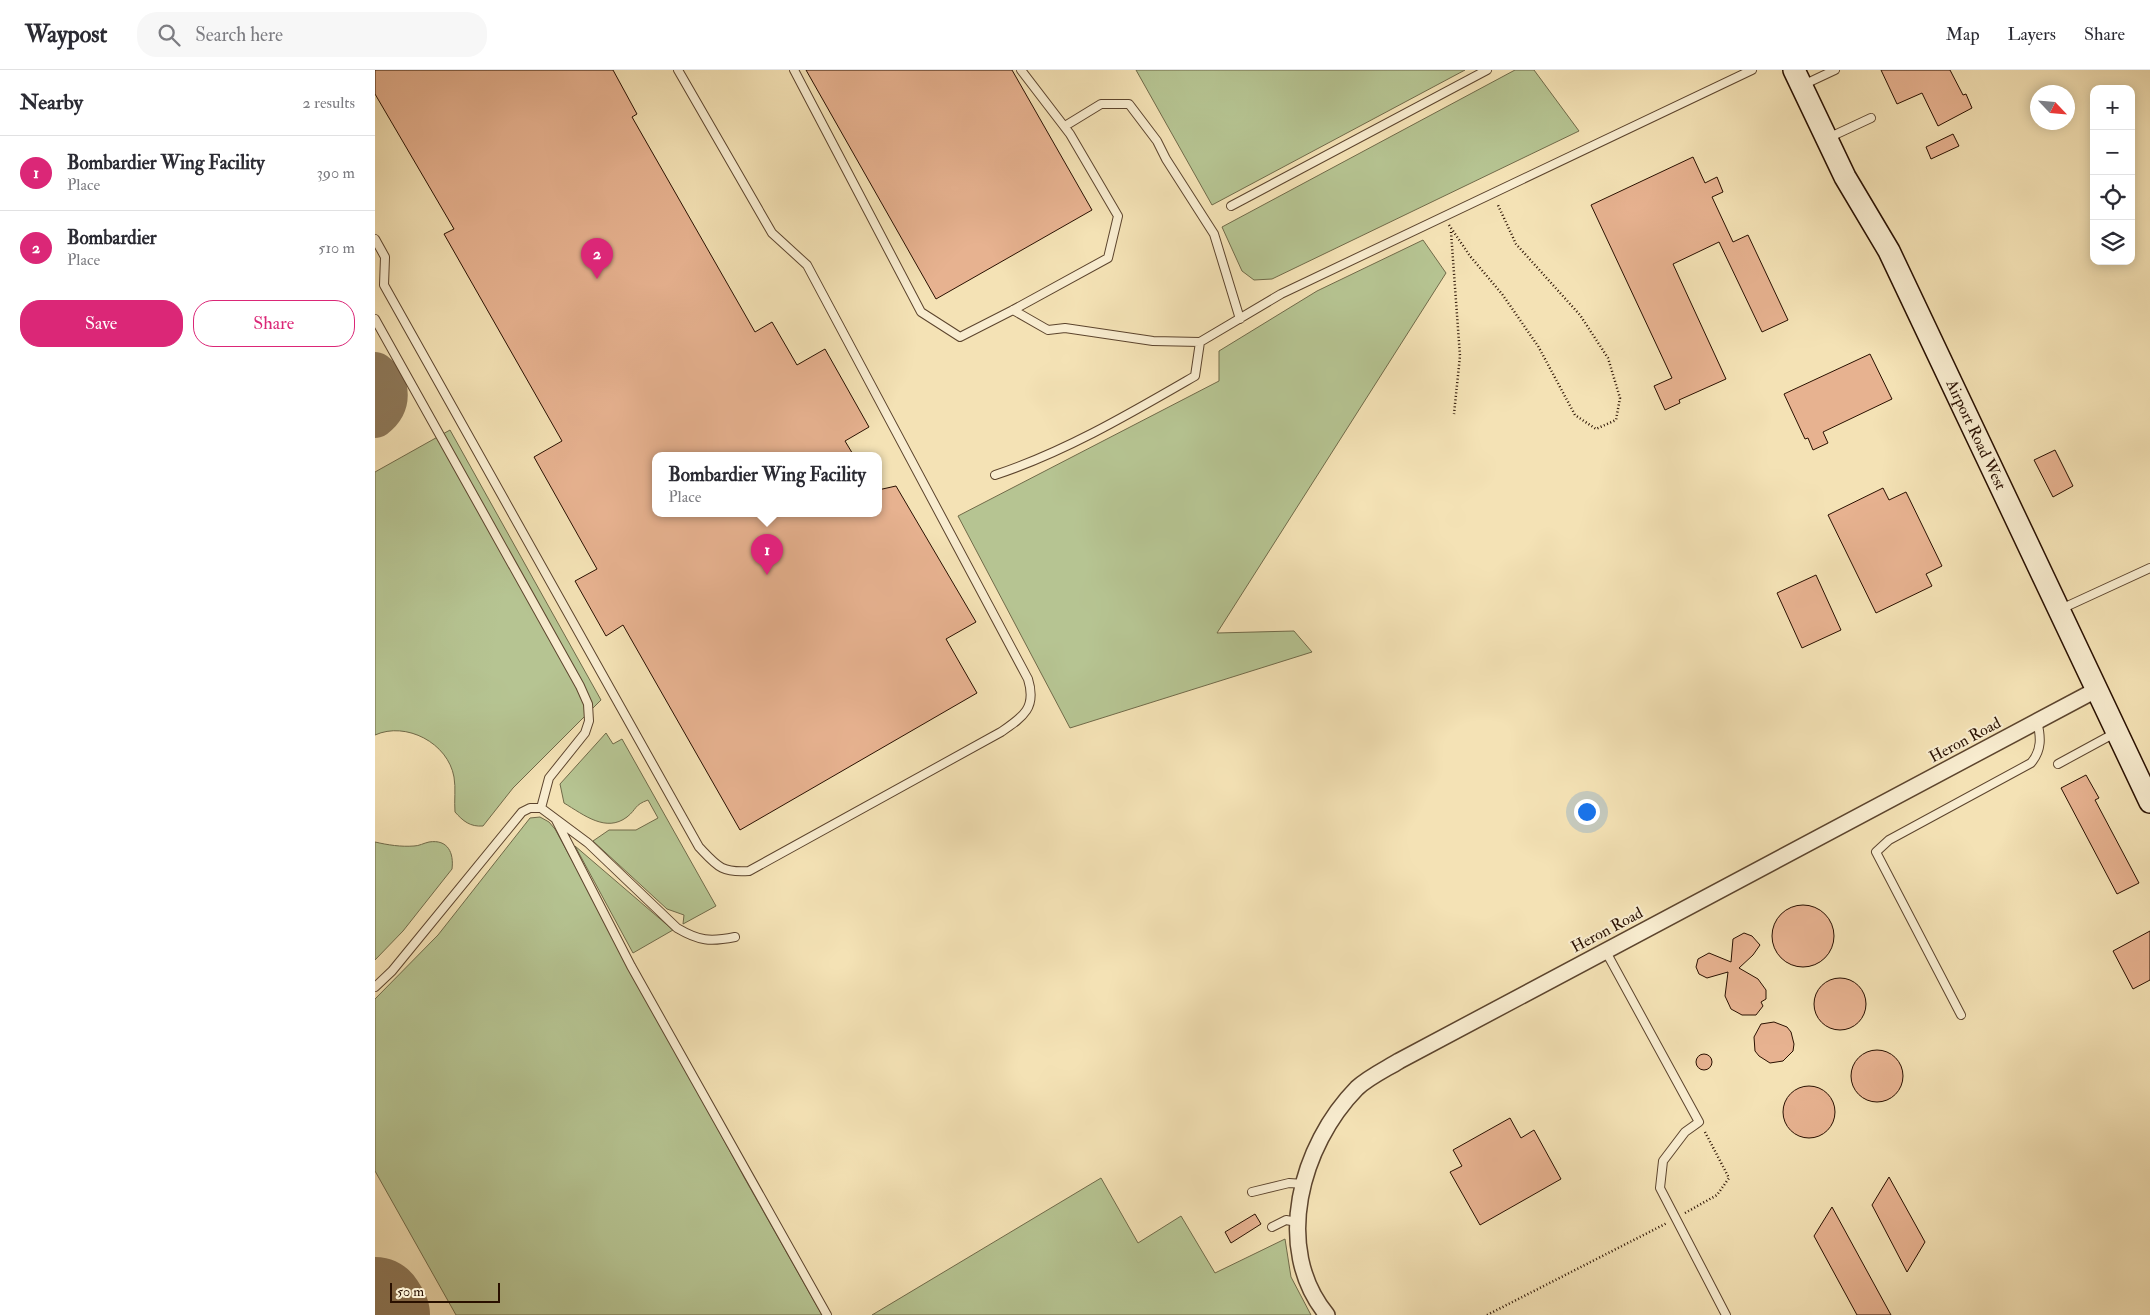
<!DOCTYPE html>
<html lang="en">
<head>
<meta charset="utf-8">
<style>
	:root { --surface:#fff; --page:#f7f7f7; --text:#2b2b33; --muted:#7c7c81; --line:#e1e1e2; --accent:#db2777 }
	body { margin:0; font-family:"IM FELL Double Pica",serif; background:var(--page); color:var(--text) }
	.controls { position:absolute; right:15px; top:15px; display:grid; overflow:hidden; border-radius:10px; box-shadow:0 2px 12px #0003 }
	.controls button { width:45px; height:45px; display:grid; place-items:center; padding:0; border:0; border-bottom:1px solid var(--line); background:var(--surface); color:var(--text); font:25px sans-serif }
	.compass { position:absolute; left:1655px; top:15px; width:45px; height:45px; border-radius:50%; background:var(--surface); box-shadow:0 2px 12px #0003; rotate:116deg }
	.scale { position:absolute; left:15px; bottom:12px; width:110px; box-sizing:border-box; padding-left:5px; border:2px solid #291000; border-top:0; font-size:14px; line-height:18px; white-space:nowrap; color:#291000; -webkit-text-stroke:4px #f8eccf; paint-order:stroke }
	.you { position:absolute; left:1211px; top:741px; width:18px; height:18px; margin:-12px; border:4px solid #fff; border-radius:50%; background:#1a73e8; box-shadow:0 0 0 8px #1a73e833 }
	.badge { display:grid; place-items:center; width:32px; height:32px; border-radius:50%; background:var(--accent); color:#fff; font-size:16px; font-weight:700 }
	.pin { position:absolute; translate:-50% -41px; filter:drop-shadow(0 1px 2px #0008) }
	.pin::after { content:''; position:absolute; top:26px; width:18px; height:15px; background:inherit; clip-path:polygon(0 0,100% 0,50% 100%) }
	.popup { position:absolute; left:277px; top:382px; width:230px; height:65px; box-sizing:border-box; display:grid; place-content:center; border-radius:10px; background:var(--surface); filter:drop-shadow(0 1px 4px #0005); font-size:16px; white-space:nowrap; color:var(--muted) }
	.popup b { font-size:19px; color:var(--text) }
	.popup::after { content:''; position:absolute; left:50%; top:100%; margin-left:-10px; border:10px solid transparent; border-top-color:var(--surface) }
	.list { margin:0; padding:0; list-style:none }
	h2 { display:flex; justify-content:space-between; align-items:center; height:65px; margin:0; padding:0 20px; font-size:21px }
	h2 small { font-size:16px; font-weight:400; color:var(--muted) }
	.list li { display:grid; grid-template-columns:32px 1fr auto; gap:15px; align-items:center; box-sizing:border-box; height:75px; padding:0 20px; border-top:1px solid var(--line) }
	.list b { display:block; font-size:19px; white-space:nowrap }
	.list p { margin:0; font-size:16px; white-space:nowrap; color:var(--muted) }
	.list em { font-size:16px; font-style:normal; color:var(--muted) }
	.actions { display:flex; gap:10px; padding:15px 20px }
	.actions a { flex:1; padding:11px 0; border:1px solid var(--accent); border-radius:20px; text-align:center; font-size:18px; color:var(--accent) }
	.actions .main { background:var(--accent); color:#fff }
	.icon { flex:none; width:28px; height:28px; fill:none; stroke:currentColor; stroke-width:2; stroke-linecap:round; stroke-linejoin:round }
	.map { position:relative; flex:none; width:1775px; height:1245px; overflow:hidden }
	header { display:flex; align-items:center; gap:30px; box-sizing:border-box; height:70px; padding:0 25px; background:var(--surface); border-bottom:1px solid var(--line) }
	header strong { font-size:24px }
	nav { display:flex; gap:28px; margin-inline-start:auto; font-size:18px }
	.search { width:350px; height:45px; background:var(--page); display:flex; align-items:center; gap:12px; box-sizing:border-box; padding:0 18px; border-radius:20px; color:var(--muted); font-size:19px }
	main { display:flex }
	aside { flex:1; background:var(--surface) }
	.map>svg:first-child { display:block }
	.green { fill:#b6c492; stroke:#706a49 }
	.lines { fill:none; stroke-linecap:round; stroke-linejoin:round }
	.taxiway { stroke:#8e795a; stroke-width:40 }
	.runway { stroke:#8e795a; stroke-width:100 }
	.building { fill:#e7b290; stroke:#291000 }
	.lane-casing { stroke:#5c442d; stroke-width:10 }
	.street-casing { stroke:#5c442d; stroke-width:18 }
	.secondary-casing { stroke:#291000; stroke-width:24 }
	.path { stroke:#291000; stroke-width:2.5; stroke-dasharray:1 2.5; stroke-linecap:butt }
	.lane { stroke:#f8eccf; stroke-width:8 }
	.street { stroke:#f8eccf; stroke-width:15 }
	.secondary { stroke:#f8eccf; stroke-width:21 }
	.labels { text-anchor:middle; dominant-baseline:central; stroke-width:4; stroke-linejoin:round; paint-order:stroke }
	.street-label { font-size:16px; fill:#291000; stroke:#f8eccf }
</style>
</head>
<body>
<header>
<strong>Waypost</strong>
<div class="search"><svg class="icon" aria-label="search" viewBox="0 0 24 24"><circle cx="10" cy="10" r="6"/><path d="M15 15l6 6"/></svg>Search here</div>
<nav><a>Map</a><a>Layers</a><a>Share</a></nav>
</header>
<main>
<aside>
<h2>Nearby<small>2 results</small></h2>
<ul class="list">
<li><span class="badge">1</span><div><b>Bombardier Wing Facility</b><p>Place</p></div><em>390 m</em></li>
<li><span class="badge">2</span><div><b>Bombardier</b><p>Place</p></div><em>510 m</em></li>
</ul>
<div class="actions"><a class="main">Save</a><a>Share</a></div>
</aside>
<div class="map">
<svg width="1775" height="1245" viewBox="0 0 1775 1245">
	<rect width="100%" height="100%" fill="#f4e2b5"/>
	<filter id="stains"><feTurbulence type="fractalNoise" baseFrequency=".004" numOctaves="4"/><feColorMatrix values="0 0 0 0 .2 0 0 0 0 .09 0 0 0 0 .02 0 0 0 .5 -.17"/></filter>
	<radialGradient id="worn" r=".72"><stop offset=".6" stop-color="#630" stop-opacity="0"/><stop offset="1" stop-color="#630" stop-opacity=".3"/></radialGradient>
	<path class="green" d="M761 0H1090L837 135Z
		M1140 0H1159L1204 61 897 209 879 210 867 201 847 157Z
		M1048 170 1071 203 842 563 919 561 937 582 695 658 583 446 844 311V281L942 221Z
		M75 360 226 630 138 718 108 756C95 757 88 751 80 742 79 731 81 718 79 707 73 673 31 651 0 665V402Z
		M231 663 238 674 247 669 341 836 308 854 309 845 292 839 218 771 234 760H261L283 748 273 730C259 735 262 739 252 747 231 763 209 745 189 733L185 714Z
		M165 747 174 752 180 759 370 1109 447 1245H81L0 1101V929L63 865 155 748Z
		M0 772C13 775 26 777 39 776 44 776 49 773 54 772 73 769 79 783 77 799L28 861 0 890Z
		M200 776 298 860 258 883Z
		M726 1108 763 1173 806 1146 840 1203 910 1169 916 1207 936 1245H497Z"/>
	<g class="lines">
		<path class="taxiway" d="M0 302C17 315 17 335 0 348"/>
		<path class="runway" d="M0 1237 5 1245"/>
	</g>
	<path class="building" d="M0 0H238L262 44 257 47 380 262 397 252 422 295 450 279 494 357 470 371 479 386H281V444H503V420L521 416 601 552 571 569 602 623 365 760 248 555 231 566 200 511 222 499 159 387 187 371 69 164 79 159 0 24Z
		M431 0H637L717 140 561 229Z
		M1506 0H1575L1588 25 1591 24 1597 38 1563 56 1547 23 1522 34Z
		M1578 64 1584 76 1556 89 1551 77Z
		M1318 87 1330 113 1342 107 1348 122 1337 127 1358 172 1373 165 1413 250 1387 262 1344 172 1298 194 1351 309 1304 330 1305 333 1290 340 1279 316 1297 308 1216 135Z
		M1495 284 1517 329 1448 362 1453 373 1438 380 1433 368 1430 369 1409 324Z
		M1680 380 1698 416 1678 427 1659 390Z
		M1508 418 1514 430 1531 422 1567 496 1551 504 1557 516 1501 543 1453 445Z
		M1441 505 1466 560 1427 578 1402 523Z
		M1711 705 1724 728 1720 730 1764 813 1742 824 1686 718Z
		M1397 866a31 31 0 1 1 62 0a31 31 0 1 1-62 0Z
		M1775 861V910L1758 919 1738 881Z
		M1369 863 1377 866 1385 875 1378 885 1364 898 1383 909 1391 920V929L1386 932 1388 936 1381 945H1367L1356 939 1350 926 1353 902 1332 908 1324 904 1321 897 1323 889 1334 883 1356 892 1358 869Z
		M1439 934a26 26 0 1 1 52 0a26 26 0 1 1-52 0Z
		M1399 952 1412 957 1416 962 1419 974 1418 981 1408 991 1395 993 1384 986 1380 981 1379 967 1386 954Z
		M1476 1006a26 26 0 1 1 52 0a26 26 0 1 1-52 0Z
		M1321 992a8 8 0 1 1 16 0a8 8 0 1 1-16 0Z
		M1408 1042a26 26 0 1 1 52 0a26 26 0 1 1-52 0Z
		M1135 1048 1146 1068 1159 1060 1186 1109 1105 1155 1075 1102 1087 1096 1078 1080Z
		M1514 1107 1550 1172 1532 1202 1497 1135Z
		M1457 1137 1516 1245H1482L1439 1166Z
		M880 1144 886 1154 856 1173 850 1162Z"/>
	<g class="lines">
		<defs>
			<path id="lane" d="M419 0 546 242 585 267 638 240 733 188 743 146 695 64 646 0
				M1428 15 1460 0
				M690 56 726 34H754L782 71 791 89 839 164 865 249
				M1453 68 1496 48
				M856 136 1112 0
				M0 169 10 187 9 215 324 777C342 796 346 803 374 801L626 662C648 647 662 638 653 609L432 195 397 163 303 0
				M638 240 673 260 690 258 778 271 825 272 906 224 1377 0
				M0 249 205 616 213 634 214 651 210 663 174 708 166 738 213 773 302 858C324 871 335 872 360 867
				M620 405C690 382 756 343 820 306L825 272
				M1686 539 1775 498
				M1683 694 1740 663
				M181 750 256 896 452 1245
				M1230 880 1324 1052 1310 1062 1288 1091 1285 1118 1351 1245
				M0 917 17 901 147 742 155 738H166
				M1586 945 1501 782 1514 770 1656 693C1667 680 1666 667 1662 651
				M877 1122 914 1113 929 1114
				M897 1157 911 1150 922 1152"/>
			<path id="street" d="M952 1245C897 1178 926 1075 982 1018 994 1007 1011 999 1024 991L1721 620"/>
			<g id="secondary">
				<path id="s1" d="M1419 0 1470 107 1514 181 1775 732"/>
			</g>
		</defs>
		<use href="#lane" class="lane-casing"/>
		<use href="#street" class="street-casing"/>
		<use href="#secondary" class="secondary-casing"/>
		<path class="path" d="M1074 155 1095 186 1127 224 1163 276 1200 345 1221 359 1241 350 1245 328 1233 288 1205 245 1141 174 1122 133
			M1076 162 1085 286 1079 344
			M1310 1143 1342 1125 1354 1108 1330 1062
			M1112 1245 1292 1153"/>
		<use href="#lane" class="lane"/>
		<use href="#street" class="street"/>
		<use href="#secondary" class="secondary"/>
	</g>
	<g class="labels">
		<g class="street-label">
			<text stroke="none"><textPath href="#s1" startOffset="408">Airport Road West</textPath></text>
			<text transform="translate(1590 670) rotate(-28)">Heron Road</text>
			<text transform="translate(1232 860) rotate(-28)">Heron Road</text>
		</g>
	</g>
	<rect width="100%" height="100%" filter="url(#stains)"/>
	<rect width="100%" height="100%" fill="url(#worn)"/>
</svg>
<div class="controls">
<button>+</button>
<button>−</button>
<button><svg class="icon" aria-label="locate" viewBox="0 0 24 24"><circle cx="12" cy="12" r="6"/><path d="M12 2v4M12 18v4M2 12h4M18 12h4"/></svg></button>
<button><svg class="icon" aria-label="layers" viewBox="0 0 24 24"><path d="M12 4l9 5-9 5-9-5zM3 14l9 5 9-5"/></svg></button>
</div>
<svg class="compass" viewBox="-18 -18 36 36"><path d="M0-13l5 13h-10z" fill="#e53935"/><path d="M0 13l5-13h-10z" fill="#7c7c81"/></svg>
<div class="scale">50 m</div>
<div class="you"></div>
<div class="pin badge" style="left:392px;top:505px">1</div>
<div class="popup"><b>Bombardier Wing Facility</b>Place</div>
<div class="pin badge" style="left:222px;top:209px">2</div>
</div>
</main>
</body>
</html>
